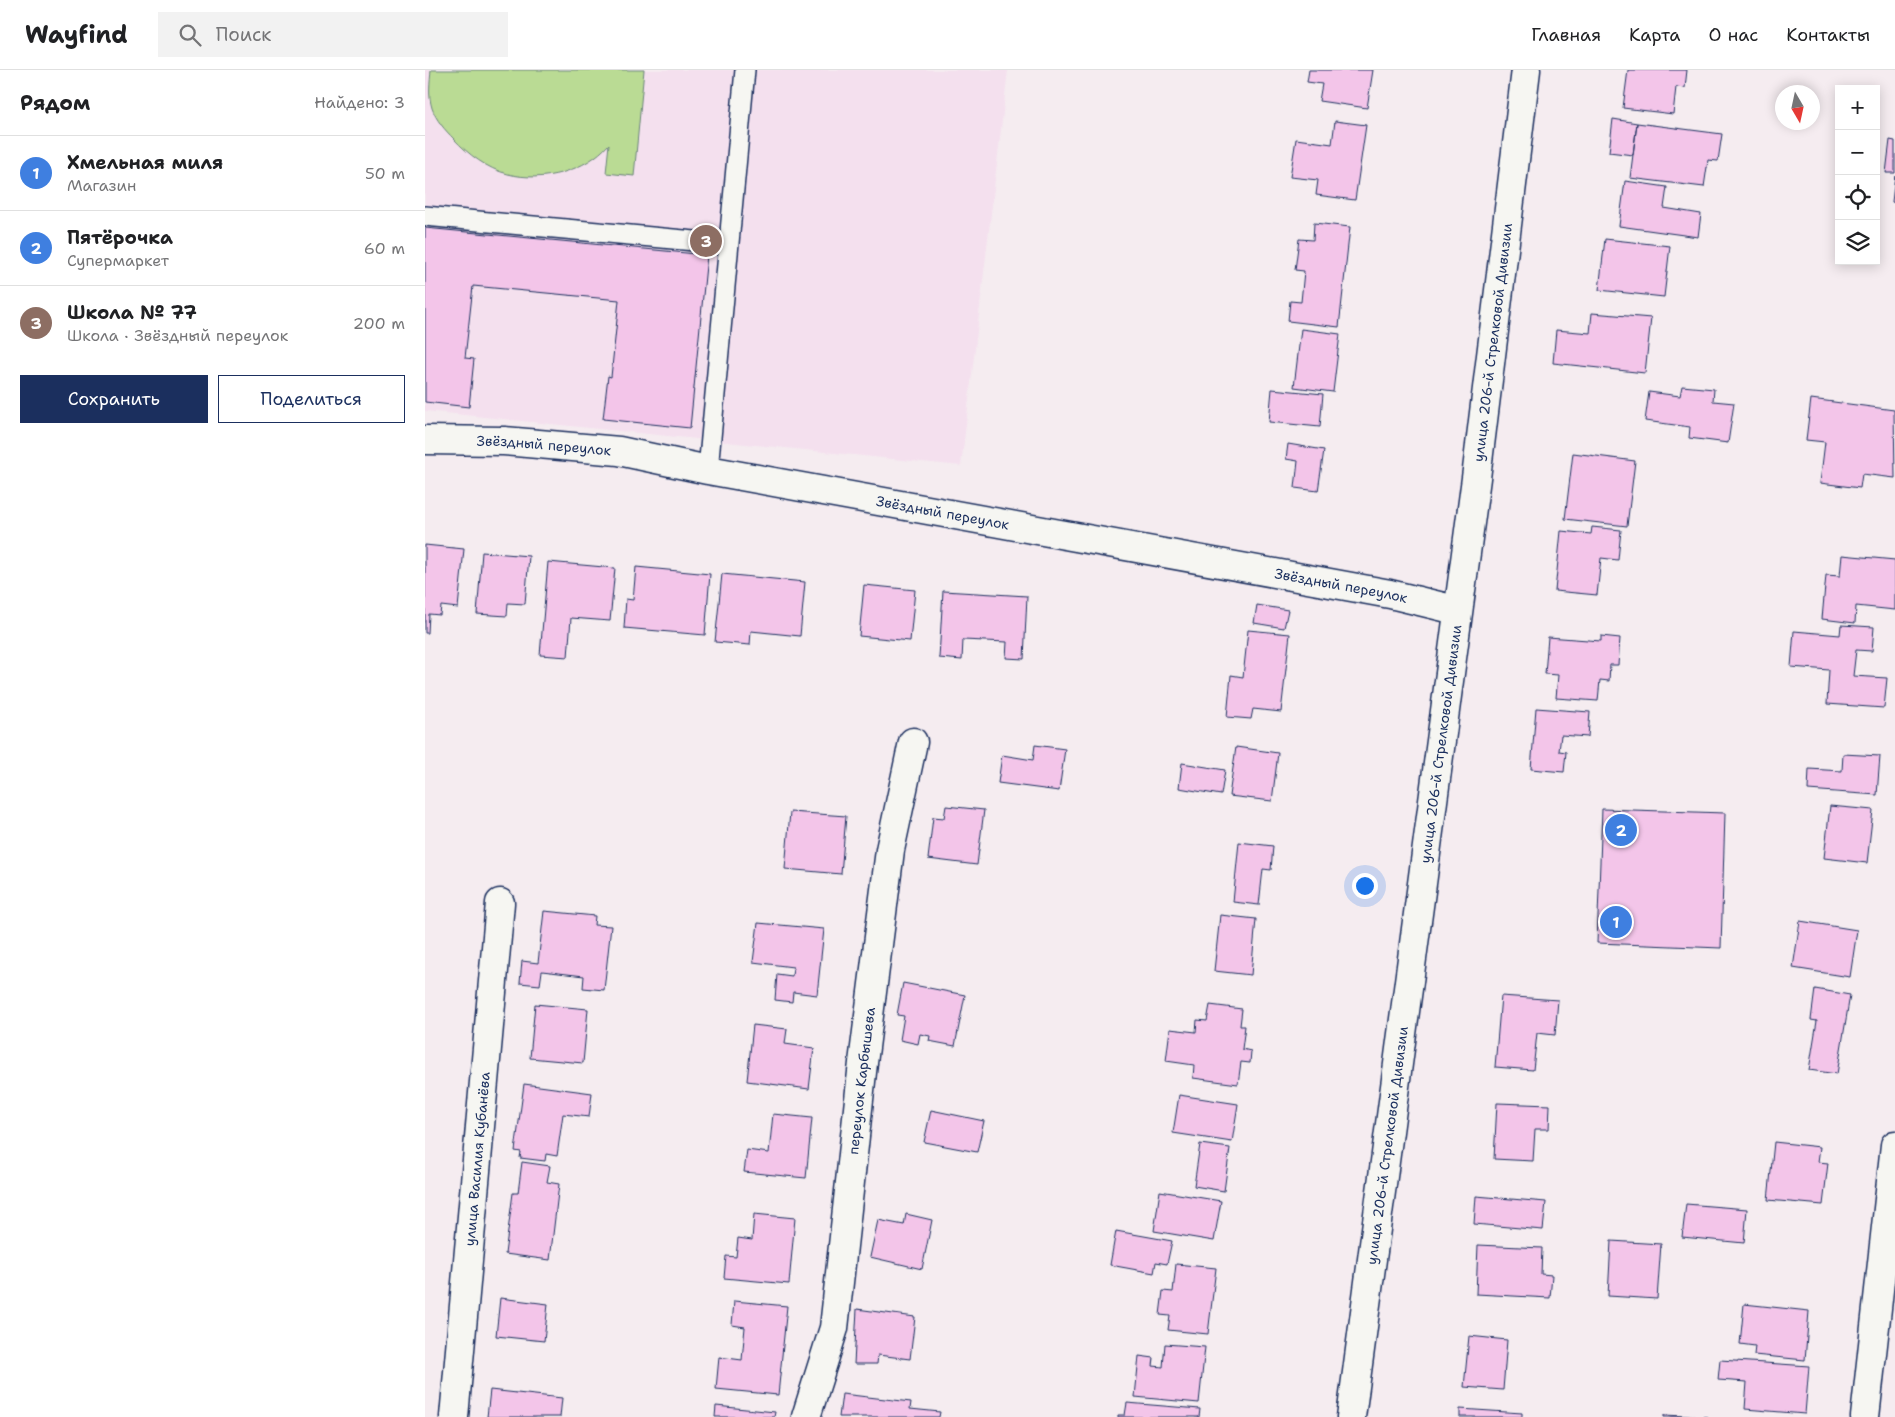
<!DOCTYPE html>
<html lang="ru">
<head>
<meta charset="utf-8">
<style>
	:root { --surface:#fff; --page:#f2f2f2; --text:#202124; --muted:#757577; --line:#e0e0e0; --accent:#1b2f5e }
	body { margin:0; font-family:"Shantell Sans",sans-serif; background:var(--page); color:var(--text) }
	.controls { position:absolute; right:15px; top:15px; display:grid; overflow:hidden; border-radius:0px; box-shadow:0 2px 12px #0003 }
	.controls button { width:45px; height:45px; display:grid; place-items:center; padding:0; border:0; border-bottom:1px solid var(--line); background:var(--surface); color:var(--text); font:25px sans-serif }
	.compass { position:absolute; left:1350px; top:15px; width:45px; height:45px; border-radius:50%; background:var(--surface); box-shadow:0 2px 12px #0003; rotate:171deg }
	.you { position:absolute; left:939px; top:815px; width:18px; height:18px; margin:-12px; border:4px solid #fff; border-radius:50%; background:#1a73e8; box-shadow:0 0 0 8px #1a73e833 }
	.badge { display:grid; place-items:center; width:32px; height:32px; border-radius:50%; background:var(--accent); color:#fff; font-size:16px; font-weight:700 }
	.pin { position:absolute; translate:-50% -50%; border:2px solid #fff; box-shadow:0 1px 5px #0006 }
	.list { margin:0; padding:0; list-style:none }
	h2 { display:flex; justify-content:space-between; align-items:center; height:65px; margin:0; padding:0 20px; font-size:21px }
	h2 small { font-size:16px; font-weight:400; color:var(--muted) }
	.list li { display:grid; grid-template-columns:32px 1fr auto; gap:15px; align-items:center; box-sizing:border-box; height:75px; padding:0 20px; border-top:1px solid var(--line) }
	.list b { display:block; font-size:19px; white-space:nowrap }
	.list p { margin:0; font-size:16px; white-space:nowrap; color:var(--muted) }
	.list em { font-size:16px; font-style:normal; color:var(--muted) }
	.actions { display:flex; gap:10px; padding:15px 20px }
	.actions a { flex:1; padding:11px 0; border:1px solid var(--accent); border-radius:0px; text-align:center; font-size:18px; color:var(--accent) }
	.actions .main { background:var(--accent); color:#fff }
	.icon { flex:none; width:28px; height:28px; fill:none; stroke:currentColor; stroke-width:2; stroke-linecap:round; stroke-linejoin:round }
	.map { position:relative; flex:none; width:1470px; height:1347px; overflow:hidden }
	header { display:flex; align-items:center; gap:30px; box-sizing:border-box; height:70px; padding:0 25px; background:var(--surface); border-bottom:1px solid var(--line) }
	header strong { font-size:24px }
	nav { display:flex; gap:28px; margin-inline-start:auto; font-size:18px }
	.search { width:350px; height:45px; background:var(--page); display:flex; align-items:center; gap:12px; box-sizing:border-box; padding:0 18px; border-radius:0px; color:var(--muted); font-size:19px }
	main { display:flex }
	aside { flex:1; background:var(--surface) }
	.map>svg:first-child { display:block }
	.built { fill:#f4e0ee }
	.green { fill:#badb94; stroke:#6a8579 }
	.building { fill:#f3c5e9; stroke:#1b2f5e }
	.lines { fill:none; stroke-linecap:round; stroke-linejoin:round }
	.service-casing { stroke:#1b2f5e; stroke-width:22 }
	.minor-casing { stroke:#1b2f5e; stroke-width:31 }
	.secondary-casing { stroke:#1b2f5e; stroke-width:31 }
	.service { stroke:#f6f6f2; stroke-width:19 }
	.minor { stroke:#f6f6f2; stroke-width:28 }
	.secondary { stroke:#f6f6f2; stroke-width:28 }
	.labels { text-anchor:middle; dominant-baseline:central; stroke-width:4; stroke-linejoin:round; paint-order:stroke }
	.street-label { font-size:14px; fill:#1b2f5e; stroke:#f6f6f2 }
</style>
</head>
<body>
<header>
<strong>Wayfind</strong>
<div class="search"><svg class="icon" aria-label="search" viewBox="0 0 24 24"><circle cx="10" cy="10" r="6"/><path d="M15 15l6 6"/></svg>Поиск</div>
<nav><a>Главная</a><a>Карта</a><a>О нас</a><a>Контакты</a></nav>
</header>
<main>
<aside>
<h2>Рядом<small>Найдено: 3</small></h2>
<ul class="list">
<li><span class="badge" style="background:#3f7fe0">1</span><div><b>Хмельная миля</b><p>Магазин</p></div><em>50 m</em></li>
<li><span class="badge" style="background:#3f7fe0">2</span><div><b>Пятёрочка</b><p>Супермаркет</p></div><em>60 m</em></li>
<li><span class="badge" style="background:#8d6e63">3</span><div><b>Школа № 77</b><p>Школа · Звёздный переулок</p></div><em>200 m</em></li>
</ul>
<div class="actions"><a class="main">Сохранить</a><a>Поделиться</a></div>
</aside>
<div class="map">
<svg width="1470" height="1347" viewBox="0 0 1470 1347">
	<rect width="100%" height="100%" fill="#f5ecf0"/>
	<filter id="ink" filterUnits="userSpaceOnUse"><feTurbulence type="fractalNoise" baseFrequency=".02" numOctaves="2"/><feDisplacementMap in="SourceGraphic" scale="10" xChannelSelector="R" yChannelSelector="G"/><feConvolveMatrix kernelMatrix="1 2 1 2 8 2 1 2 1" color-interpolation-filters="sRGB"/></filter>
	<g filter="url(#ink)">
		<path class="built" d="M0 0H583L536 396 0 341Z"/>
		<path class="green" d="M6 0H219L209 106 181 103 184 74C161 101 117 113 83 104 62 99 43 84 29 69 20 60 11 50 7 38 3 25 5 13 6 0Z"/>
		<path class="building" d="M884 0H948L942 38 894 31 897 14 882 12Z
			M1203 0H1262L1260 18 1251 17 1248 44 1198 38Z
			M1188 49 1212 53 1208 85 1184 82Z
			M910 51 941 55 930 130 891 125 893 110 865 107 871 69 907 74Z
			M1212 53 1297 64 1293 91 1283 90 1279 117 1205 108Z
			M1465 70 1470 71V103H1461Z
			M1470 106V133L1467 132Z
			M1200 111 1242 117 1239 138 1276 144 1273 167 1194 156Z
			M889 153 925 157 914 257 863 251 865 231 876 232 879 201 870 200 874 169 888 170Z
			M0 158 282 185 265 358 178 349 183 306 186 307 194 230 48 216 40 288 49 289 44 337 0 332Z
			M1180 169 1245 176 1239 227 1174 220Z
			M1167 243 1226 248 1220 303 1128 293 1131 260 1165 263Z
			M876 259 915 264 908 322 869 317Z
			M1257 316 1289 319 1288 331 1309 333 1303 373 1264 368 1265 357 1220 351 1224 322 1255 326Z
			M847 319 898 324 895 357 844 352Z
			M1386 329 1469 340 1470 408 1437 404 1435 418 1395 413 1400 372 1381 370Z
			M863 374 899 380 893 421 870 418 873 391 861 389Z
			M1148 383 1210 391 1202 456 1140 449Z
			M1167 457 1196 460 1193 490 1176 488 1172 525 1130 521 1136 461 1166 464Z
			M0 475 39 479 33 538 16 536 15 545 4 544 3 563H0Z
			M57 482 104 486 100 534 83 533 82 546 52 544Z
			M1417 485 1470 490V540L1431 536 1430 553 1397 549 1401 505 1415 506Z
			M123 492 190 498 185 551 146 548 143 587 115 585Z
			M211 497 285 504 280 565 199 558 201 529 208 530Z
			M297 504 380 512 375 566 326 561 325 575 290 572Z
			M439 515 490 520 485 571 434 566Z
			M518 521 602 526 599 589 581 588 582 572 538 570 537 590 514 588Z
			M832 535 863 540 859 558 829 553Z
			M1416 555 1449 557 1447 581 1431 580 1428 606 1462 608 1459 638 1402 634 1404 600 1366 597 1369 561 1415 565Z
			M823 560 865 564 856 642 828 639 826 649 802 647 806 605 818 607Z
			M1176 566 1195 568 1193 595H1185L1184 611 1175 610 1173 631 1131 628 1133 605 1120 604 1123 567 1176 571Z
			M1111 638 1165 642 1163 667 1136 665 1134 681 1141 682 1139 702 1106 699Z
			M610 675 640 679 634 721 573 713 577 685 608 690Z
			M811 677 853 683 847 731 804 726Z
			M1418 684 1455 686 1452 725 1383 720 1384 699 1417 701Z
			M757 693 800 700 796 725 754 718Z
			M521 736 559 740 552 795 503 789 508 747 519 748Z
			M1405 736 1448 740 1442 793 1399 788Z
			M1177 739 1300 743 1296 878 1172 873Z
			M365 742 421 746 416 804 360 799Z
			M814 772 848 776 846 800 838 799 834 835 808 832Z
			M119 841 170 846 169 855 186 856 179 920 158 918 159 906 117 901 115 915 95 913 97 891 113 893Z
			M795 845 831 849 826 905 789 901Z
			M1375 851 1432 860 1425 907 1368 898Z
			M333 853 399 859 392 925 368 922 367 932 350 930 352 904 367 906 368 897 328 892Z
			M478 913 540 925 530 976 504 971 505 966 495 964 493 974 475 970 479 946 472 945Z
			M1390 919 1425 925 1412 1004 1384 1000 1392 951 1386 950Z
			M1076 926 1133 930 1130 965 1112 963 1108 1000 1070 997Z
			M110 934 163 939 158 993 105 988Z
			M785 935 817 939 815 956H820L817 979 826 981 825 993 816 992 813 1014 768 1008 769 995 741 991 745 959 771 962 772 950 782 951Z
			M328 955 362 959 360 974 389 978 384 1019 322 1011Z
			M99 1014 167 1023 164 1047 138 1044 132 1086 121 1084 120 1091 95 1088 96 1082 90 1081Z
			M754 1025 813 1034 807 1072 748 1063Z
			M1072 1033 1125 1035 1124 1059H1110L1108 1091 1069 1089Z
			M506 1040 559 1051 552 1082 499 1072Z
			M348 1044 387 1048 381 1108 319 1102 322 1080 344 1083Z
			M1349 1072 1395 1077 1393 1092 1403 1093 1398 1135 1343 1130Z
			M775 1074 805 1078 799 1121 769 1116Z
			M97 1092 125 1096 122 1112 134 1114 125 1190 80 1184 88 1123H93Z
			M735 1121 796 1131 789 1171 729 1161Z
			M1051 1126 1121 1132 1118 1160 1049 1154Z
			M1261 1134 1322 1139 1319 1173 1257 1167Z
			M329 1144 370 1148 364 1214 299 1208 301 1186 311 1187 313 1168 327 1170Z
			M481 1144 507 1150 497 1199 445 1187 453 1150 479 1155Z
			M691 1161 747 1171 742 1194 731 1192 729 1203 685 1195Z
			M1186 1171 1236 1174 1232 1229 1183 1226Z
			M1053 1175 1117 1178 1116 1204 1127 1205 1125 1228 1051 1224Z
			M751 1194 791 1198 783 1264 743 1260 745 1246 735 1245 738 1221 748 1222Z
			M75 1228 123 1234 119 1271 71 1266Z
			M309 1231 362 1236 353 1325 291 1319 294 1287 317 1290 320 1257 307 1255Z
			M1319 1234 1384 1241 1380 1290 1329 1285 1330 1276 1315 1274Z
			M432 1239 490 1247 485 1289 453 1285 452 1294H429Z
			M1044 1266 1082 1270 1078 1320 1039 1317Z
			M740 1274 780 1277 774 1333 710 1327 714 1286 729 1288 728 1296 738 1297Z
			M1295 1290 1384 1296 1380 1344 1320 1339 1322 1312 1293 1310Z
			M65 1320 137 1328 135 1347H62Z
			M417 1324 486 1332 485 1339 515 1342 514 1347H414Z
			M702 1333 775 1339 774 1347H693V1345H700Z
			M291 1336 350 1342 349 1347H290Z
			M1035 1339 1097 1343V1347H1035Z
			M1239 1345 1282 1347H1239Z"/>
		<g class="lines">
			<defs>
				<path id="service" d="M0 146 302 174
					M283 400 320 0"/>
				<g id="minor">
					<path id="s1" d="M0 370 79 371 194 381 283 400 965 524 1031 540"/>
					<path id="s2" d="M29 1347 75 833"/>
					<path id="s3" d="M381 1347 409 1258 438 993 465 780 488 672"/>
					<path d="M1440 1347 1470 1075"/>
				</g>
				<g id="secondary">
					<path id="s4" d="M926 1347 1051 408 1101 0"/>
				</g>
			</defs>
			<use href="#service" class="service-casing"/>
			<use href="#minor" class="minor-casing"/>
			<use href="#secondary" class="secondary-casing"/>
			<use href="#service" class="service"/>
			<use href="#minor" class="minor"/>
			<use href="#secondary" class="secondary"/>
		</g>
	</g>
	<g class="labels">
		<g class="street-label">
			<text stroke="none"><textPath href="#s4" startOffset="1084">улица 206-й Стрелковой Дивизии</textPath></text>
			<text stroke="none"><textPath href="#s1" startOffset="119">Звёздный переулок</textPath></text>
			<text stroke="none"><textPath href="#s1" startOffset="524">Звёздный переулок</textPath></text>
			<text stroke="none"><textPath href="#s1" startOffset="929">Звёздный переулок</textPath></text>
			<text stroke="none"><textPath href="#s4" startOffset="679">улица 206-й Стрелковой Дивизии</textPath></text>
			<text stroke="none"><textPath href="#s3" startOffset="342">переулок Карбышева</textPath></text>
			<text stroke="none"><textPath href="#s4" startOffset="274">улица 206-й Стрелковой Дивизии</textPath></text>
			<text stroke="none"><textPath href="#s2" startOffset="259">улица Василия Кубанёва</textPath></text>
		</g>
	</g>
</svg>
<div class="controls">
<button>+</button>
<button>−</button>
<button><svg class="icon" aria-label="locate" viewBox="0 0 24 24"><circle cx="12" cy="12" r="6"/><path d="M12 2v4M12 18v4M2 12h4M18 12h4"/></svg></button>
<button><svg class="icon" aria-label="layers" viewBox="0 0 24 24"><path d="M12 4l9 5-9 5-9-5zM3 14l9 5 9-5"/></svg></button>
</div>
<svg class="compass" viewBox="-18 -18 36 36"><path d="M0-13l5 13h-10z" fill="#e53935"/><path d="M0 13l5-13h-10z" fill="#757577"/></svg>
<div class="you"></div>
<div class="pin badge" style="left:1191px;top:852px;background:#3f7fe0">1</div>
<div class="pin badge" style="left:1196px;top:760px;background:#3f7fe0">2</div>
<div class="pin badge" style="left:281px;top:171px;background:#8d6e63">3</div>
</div>
</main>
</body>
</html>
